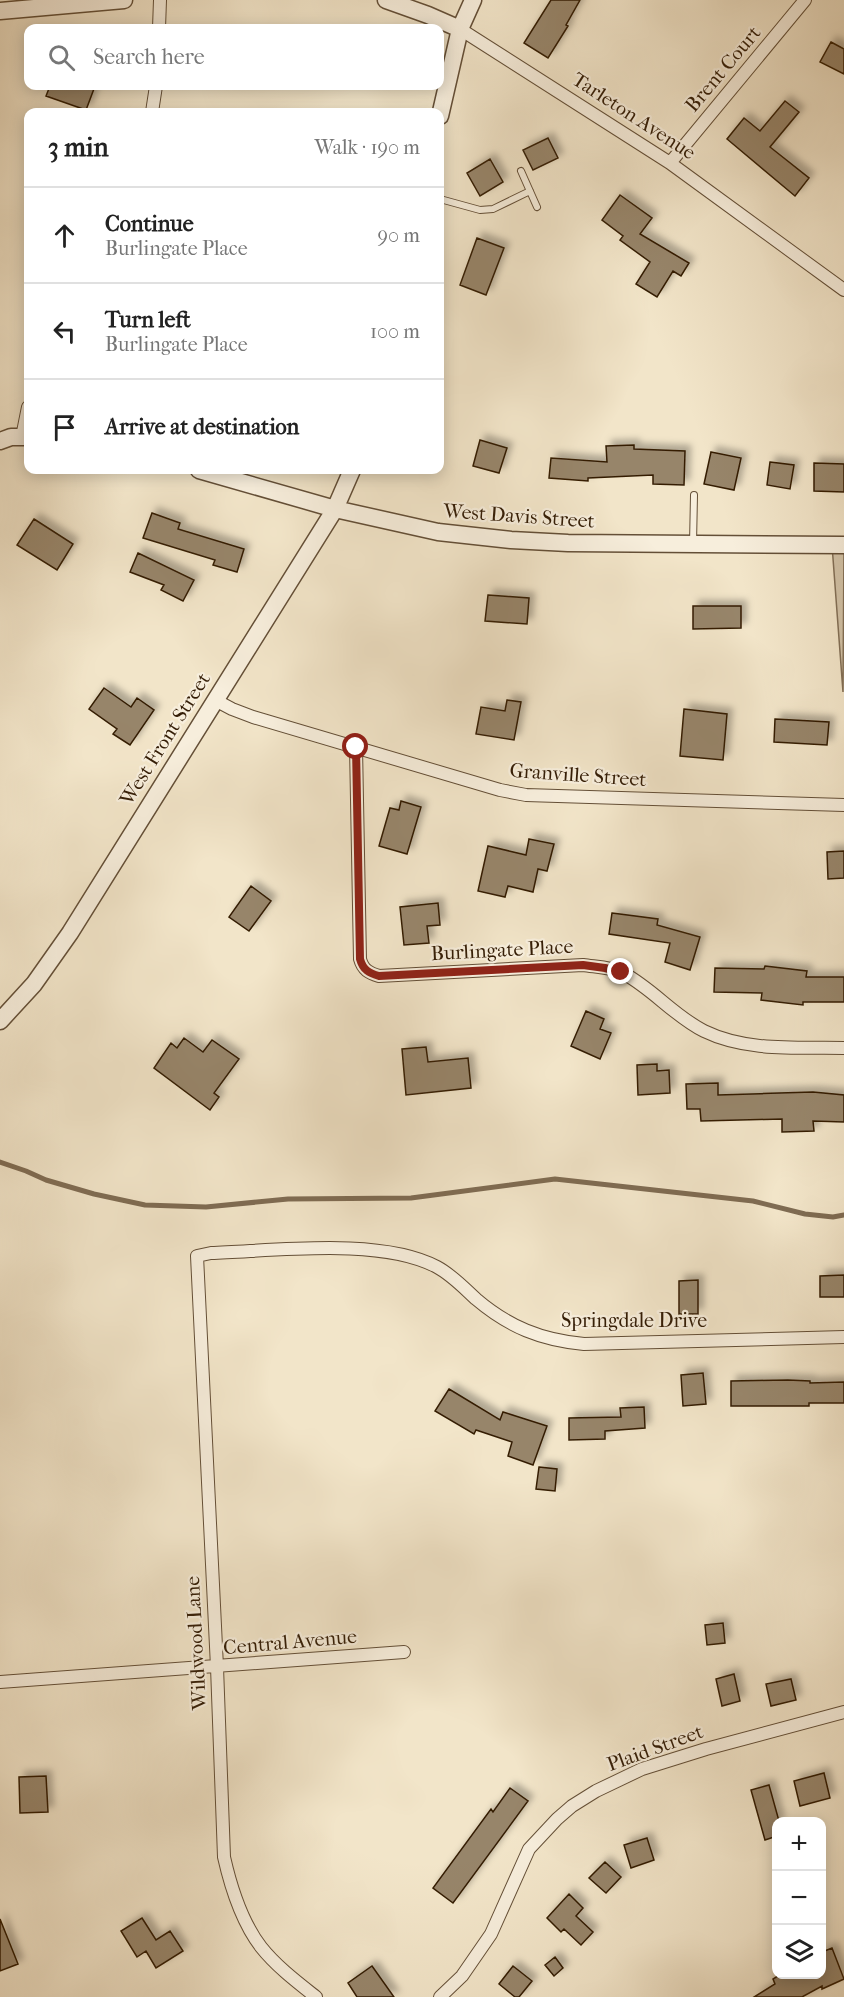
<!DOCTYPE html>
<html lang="en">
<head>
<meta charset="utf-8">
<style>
	:root { --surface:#fff; --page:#f2f2f2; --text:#222; --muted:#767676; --line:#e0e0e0 }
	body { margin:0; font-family:"IM FELL French Canon",serif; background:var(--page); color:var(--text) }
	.controls { position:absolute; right:18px; bottom:18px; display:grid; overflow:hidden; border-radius:12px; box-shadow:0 3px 15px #0003 }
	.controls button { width:54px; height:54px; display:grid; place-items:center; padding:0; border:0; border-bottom:2px solid var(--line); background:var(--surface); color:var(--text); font:30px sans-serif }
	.stop { position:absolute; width:18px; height:18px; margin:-14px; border:4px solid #8f2418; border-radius:50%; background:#fff }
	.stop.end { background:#8f2418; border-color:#fff; box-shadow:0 2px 6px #0008 }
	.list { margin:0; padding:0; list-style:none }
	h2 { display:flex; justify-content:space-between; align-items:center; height:78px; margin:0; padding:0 24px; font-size:26px }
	h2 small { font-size:20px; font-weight:400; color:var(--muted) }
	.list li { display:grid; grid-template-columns:39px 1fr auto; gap:18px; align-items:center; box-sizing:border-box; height:96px; padding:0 24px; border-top:2px solid var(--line) }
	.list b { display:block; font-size:22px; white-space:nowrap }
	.list p { margin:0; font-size:20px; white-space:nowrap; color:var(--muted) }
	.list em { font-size:20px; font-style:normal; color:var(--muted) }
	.icon { flex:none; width:33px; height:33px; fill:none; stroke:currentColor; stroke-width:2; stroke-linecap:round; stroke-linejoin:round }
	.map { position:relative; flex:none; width:844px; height:1997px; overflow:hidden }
	.search { position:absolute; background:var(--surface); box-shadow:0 3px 15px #0003; left:24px; top:24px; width:420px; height:66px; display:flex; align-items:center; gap:15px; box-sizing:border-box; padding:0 21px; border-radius:12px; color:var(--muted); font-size:22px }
	.panel { position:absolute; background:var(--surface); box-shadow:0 3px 15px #0003; left:24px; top:108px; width:420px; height:366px; border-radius:12px }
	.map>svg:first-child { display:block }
	.green { fill:#d2c3a8; stroke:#837057; stroke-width:1.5 }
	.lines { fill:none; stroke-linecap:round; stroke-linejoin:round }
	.stream { stroke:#7f6c53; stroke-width:5 }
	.building { fill:#97856b; stroke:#341d06; stroke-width:1.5; filter:url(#shadow) }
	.service-casing { stroke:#644f37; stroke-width:8 }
	.minor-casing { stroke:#644f37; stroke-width:14 }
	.tertiary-casing { stroke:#644f37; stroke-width:19 }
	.service { stroke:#f7eedc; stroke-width:6 }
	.minor { stroke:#f7eedc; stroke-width:12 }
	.tertiary { stroke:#f7eedc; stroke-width:16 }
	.route { stroke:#8f2418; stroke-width:8 }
	.labels { text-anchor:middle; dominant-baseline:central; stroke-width:4.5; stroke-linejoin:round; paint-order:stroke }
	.street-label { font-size:20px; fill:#341d06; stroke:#f7eedc }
</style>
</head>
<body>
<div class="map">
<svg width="844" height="1997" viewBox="0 0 844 1997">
	<defs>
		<filter id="shadow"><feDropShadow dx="5.5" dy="-5.5" stdDeviation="3" flood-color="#0004"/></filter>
	</defs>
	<rect width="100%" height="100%" fill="#f2e5c9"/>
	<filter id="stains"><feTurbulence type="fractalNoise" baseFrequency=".00333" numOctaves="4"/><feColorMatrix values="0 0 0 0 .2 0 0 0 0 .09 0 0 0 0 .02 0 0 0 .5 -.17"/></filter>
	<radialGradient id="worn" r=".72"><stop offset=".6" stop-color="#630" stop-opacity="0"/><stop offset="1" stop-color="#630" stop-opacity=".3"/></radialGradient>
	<path class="green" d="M832 545H844L843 692Z"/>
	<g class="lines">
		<path class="stream" d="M0 1162 26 1171 46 1180 94 1194 145 1205 206 1207 288 1199 411 1198 555 1179 753 1201 805 1214 833 1217 844 1215"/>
	</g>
	<path class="building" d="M551 0H580L566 25 568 26 548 58 524 43Z
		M831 42 844 49V74L820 62Z
		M50 86H95L86 110 46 96Z
		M785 101 799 112 770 147 809 178 795 196 727 139 744 118 760 131Z
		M548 138 558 158 533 170 523 150Z
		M490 159 503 182 480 196 467 173Z
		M620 195 652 218 640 234 689 263 681 276 673 271 657 297 636 284 650 262 620 240 623 236 602 220Z
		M477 238 504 248 486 295 460 285Z
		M480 440 507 448 499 473 473 466Z
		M634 445V449L685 451 684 485 653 484V475L588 478V481L549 478 551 458 607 462 606 446Z
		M711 452 741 458 734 490 704 484Z
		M770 462 794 465 790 489 767 485Z
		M814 463 844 464V492L814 491Z
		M152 513 180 523 178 529 244 549 237 572 213 565 215 560 143 538Z
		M34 519 73 544 57 570 17 545Z
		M138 553 194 580 183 601 161 590 164 585 130 572Z
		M488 595 529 598 527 624 485 621Z
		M693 606H741V628L693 629Z
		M104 688 131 707 137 698 154 710 130 745 113 734 117 729 89 709Z
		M507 700 521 702 514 740 476 734 481 707 505 711Z
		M684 709 727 714 723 760 680 756Z
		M775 719 829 722 827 745 774 742Z
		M401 801 421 807 407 854 379 846 390 808 399 810Z
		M529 839 554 844 547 871 538 869 533 892 508 886 505 897 478 891 488 846 526 855Z
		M844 851V878L828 879 827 852Z
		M251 886 271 901 249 931 229 917Z
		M438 903 440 925 427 926 429 943 404 945 400 907Z
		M612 913 658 919 657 925 700 937 690 970 665 962 670 943 609 934Z
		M765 966 807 971 806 977H844V1002H803V1005L761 1000 762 993 714 992 715 968 764 969Z
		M586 1011 604 1019 600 1029 611 1033 600 1059 571 1046Z
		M184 1038 203 1052 212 1040 239 1059 214 1093 219 1097 210 1110 154 1068 171 1043 177 1048Z
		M426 1047 428 1062 468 1058 471 1088 406 1095 402 1049Z
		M657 1064V1071L669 1070 670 1093 638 1095 637 1065Z
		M718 1083V1095L813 1092 844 1095V1122L813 1121 814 1131 782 1132V1119L701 1121 700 1109H687L686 1084Z
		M844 1275V1297H820V1276Z
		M698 1280V1314H679V1281Z
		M703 1373 706 1404 683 1406 681 1375Z
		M788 1380 810 1381V1383L844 1382V1403H809V1406H731V1381Z
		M449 1389 500 1420 503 1412 547 1426 533 1465 508 1456 512 1442 476 1430 474 1434 435 1411Z
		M644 1407 645 1428 605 1431V1439L569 1440V1418L621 1417 620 1408Z
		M539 1467 557 1469 555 1491 536 1489Z
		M723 1623 725 1643 707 1645 705 1625Z
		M734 1674 740 1701 722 1706 716 1679Z
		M791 1679 796 1700 771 1706 766 1684Z
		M824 1773 830 1798 800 1806 794 1781Z
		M46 1776 48 1812 20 1813 19 1777Z
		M769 1785 779 1821H777V1836L765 1840 751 1790Z
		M510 1788 528 1801 453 1903 433 1888 491 1809 493 1812Z
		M647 1838 654 1860 631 1868 624 1845Z
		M605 1862 621 1877 606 1893 589 1878Z
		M569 1894 583 1908 576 1916 593 1932 581 1945 564 1929 561 1932 547 1918Z
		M142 1918 156 1940 170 1931 183 1951 156 1968 146 1951 137 1957 121 1931Z
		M0 1919 18 1964 0 1971Z
		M832 1948 844 1979 822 1989V1986L802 1997H754L775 1984 773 1979 781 1974H822V1952Z
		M555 1957 563 1968 554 1976 545 1965Z
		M372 1966 394 1997H357L348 1983Z
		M513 1966 532 1981 519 1997H515L499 1984Z"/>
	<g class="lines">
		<defs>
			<path id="service" d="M521 171 537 207
				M440 199 480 210 493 209 530 191
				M693 544 694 495"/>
			<path id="minor" d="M159 28 160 0
				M460 29 670 163 844 290
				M152 112 156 86
				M670 163 805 0
				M22 437 28 407
				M215 700 232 709 253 717 500 790 526 795 844 805
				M356 747 360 959C363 970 369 973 379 976L583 965C596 967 611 967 623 973 653 989 674 1016 704 1031 747 1052 798 1047 844 1048
				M0 1682 404 1652
				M316 1997C297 1982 276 1966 261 1947 241 1921 231 1888 224 1857L217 1667 197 1256 211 1253C274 1251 381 1237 437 1267 452 1275 464 1288 476 1299 509 1327 541 1340 584 1344L844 1337
				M440 1997 462 1976 491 1934 529 1849 557 1819 572 1806 596 1791 642 1769 706 1749 844 1712"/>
			<path id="tertiary" d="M386 0 428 15 460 29
				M0 11 124 0
				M440 116 460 29 473 0
				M0 441 11 437H28
				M199 470 335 509 438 532 511 540 568 543 844 545
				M0 1021 34 984 70 933 335 509 352 470"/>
		</defs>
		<use href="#service" class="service-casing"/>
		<use href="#minor" class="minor-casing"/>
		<use href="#tertiary" class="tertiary-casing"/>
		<use href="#service" class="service"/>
		<use href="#minor" class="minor"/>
		<use href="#tertiary" class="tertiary"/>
	</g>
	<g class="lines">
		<path class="route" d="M356 747 360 959C363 970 369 973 379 976L583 965 605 968 621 972"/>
	</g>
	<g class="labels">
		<g class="street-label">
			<text transform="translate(723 69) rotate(-50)">Brent Court</text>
			<text transform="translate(634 116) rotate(33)">Tarleton Avenue</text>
			<text transform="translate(519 516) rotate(4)">West Davis Street</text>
			<text transform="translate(165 739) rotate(-58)">West Front Street</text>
			<text transform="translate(578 775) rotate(4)">Granville Street</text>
			<text transform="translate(502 950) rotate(-3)">Burlingate Place</text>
			<text x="634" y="1320">Springdale Drive</text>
			<text transform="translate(290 1642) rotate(-5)">Central Avenue</text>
			<text transform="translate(196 1643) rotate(-93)">Wildwood Lane</text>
			<text transform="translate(655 1748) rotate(-20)">Plaid Street</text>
		</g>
	</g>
	<rect width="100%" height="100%" filter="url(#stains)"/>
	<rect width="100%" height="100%" fill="url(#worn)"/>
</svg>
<div class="controls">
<button>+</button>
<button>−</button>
<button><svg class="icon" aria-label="layers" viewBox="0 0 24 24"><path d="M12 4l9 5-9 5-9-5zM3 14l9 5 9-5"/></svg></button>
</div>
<div class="stop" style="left:356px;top:747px"></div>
<div class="stop end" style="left:621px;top:972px"></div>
<div class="search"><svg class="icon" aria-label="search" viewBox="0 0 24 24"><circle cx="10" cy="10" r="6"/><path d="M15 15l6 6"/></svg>Search here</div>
<section class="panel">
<h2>3 min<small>Walk · 190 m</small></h2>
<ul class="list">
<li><svg class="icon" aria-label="ahead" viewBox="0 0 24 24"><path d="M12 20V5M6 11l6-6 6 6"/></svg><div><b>Continue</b><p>Burlingate Place</p></div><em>90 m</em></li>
<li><svg class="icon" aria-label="left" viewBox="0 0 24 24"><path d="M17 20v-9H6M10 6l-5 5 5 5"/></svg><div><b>Turn left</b><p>Burlingate Place</p></div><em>100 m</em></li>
<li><svg class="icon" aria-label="arrive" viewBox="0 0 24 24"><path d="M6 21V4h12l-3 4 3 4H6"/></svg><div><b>Arrive at destination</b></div></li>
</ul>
</section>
</div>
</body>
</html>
